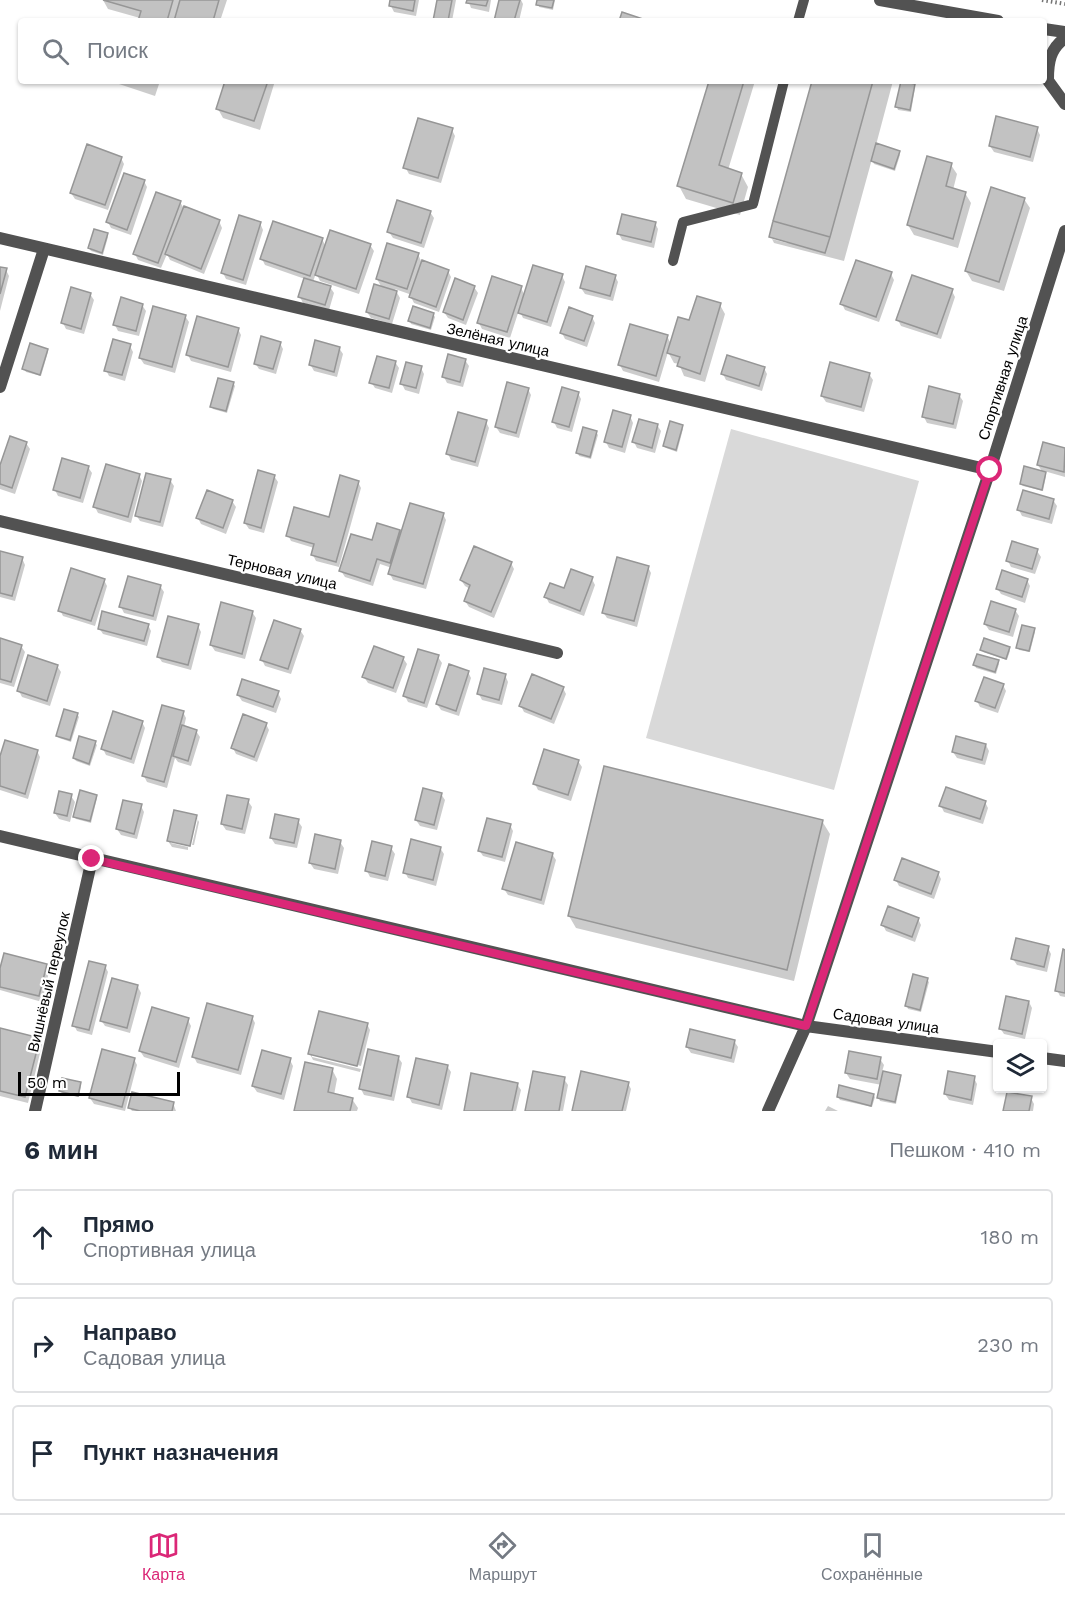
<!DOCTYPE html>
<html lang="ru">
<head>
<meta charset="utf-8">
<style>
	:root { --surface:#fff; --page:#f2f2f3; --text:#1f2937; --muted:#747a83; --line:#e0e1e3; --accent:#db2777 }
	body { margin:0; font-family:"Work Sans",sans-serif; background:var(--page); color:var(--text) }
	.controls { position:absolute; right:18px; bottom:18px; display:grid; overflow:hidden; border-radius:6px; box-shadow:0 2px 4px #0004 }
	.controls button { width:54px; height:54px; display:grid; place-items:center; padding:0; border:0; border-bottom:2px solid var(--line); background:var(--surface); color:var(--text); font:30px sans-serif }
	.scale { position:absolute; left:18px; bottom:15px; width:162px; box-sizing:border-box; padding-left:6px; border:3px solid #000; border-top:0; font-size:16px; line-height:21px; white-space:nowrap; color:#000; -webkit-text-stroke:4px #fff; paint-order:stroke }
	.stop { position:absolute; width:18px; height:18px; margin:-14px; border:4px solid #db2777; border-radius:50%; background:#fff }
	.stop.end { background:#db2777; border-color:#fff; box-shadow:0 2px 6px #0008 }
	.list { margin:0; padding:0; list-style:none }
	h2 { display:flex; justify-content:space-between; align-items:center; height:78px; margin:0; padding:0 24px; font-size:26px }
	h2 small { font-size:20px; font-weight:400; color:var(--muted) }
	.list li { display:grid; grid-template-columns:39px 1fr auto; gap:18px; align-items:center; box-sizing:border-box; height:96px; margin:0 12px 12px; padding:0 12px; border:2px solid var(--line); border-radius:6px }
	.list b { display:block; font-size:22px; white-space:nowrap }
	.list p { margin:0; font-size:20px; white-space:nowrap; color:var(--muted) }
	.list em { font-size:20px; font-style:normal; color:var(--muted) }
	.icon { flex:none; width:33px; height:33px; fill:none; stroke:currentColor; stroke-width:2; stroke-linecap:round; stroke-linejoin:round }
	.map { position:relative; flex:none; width:1065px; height:1111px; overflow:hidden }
	.search { position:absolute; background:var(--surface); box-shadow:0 2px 4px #0004; left:18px; right:18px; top:18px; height:66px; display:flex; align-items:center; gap:15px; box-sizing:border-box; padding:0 21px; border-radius:6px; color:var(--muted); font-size:22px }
	.sheet { height:402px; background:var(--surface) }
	nav { display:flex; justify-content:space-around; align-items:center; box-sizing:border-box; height:84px; border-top:2px solid var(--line); background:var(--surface); font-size:16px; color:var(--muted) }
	nav a { display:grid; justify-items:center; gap:3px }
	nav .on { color:var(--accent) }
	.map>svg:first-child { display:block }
	.grass { fill:#d9d9d9 }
	.shadow { fill:#0003 }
	.building { fill:#c2c2c2; stroke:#969696; stroke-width:1.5 }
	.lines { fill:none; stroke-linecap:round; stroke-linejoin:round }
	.path { stroke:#747474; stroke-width:4; stroke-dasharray:1.5 3; stroke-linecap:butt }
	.service { stroke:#525252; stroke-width:10 }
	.minor { stroke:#525252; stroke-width:12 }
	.route { stroke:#db2777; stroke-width:8 }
	.labels { text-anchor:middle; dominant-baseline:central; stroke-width:4.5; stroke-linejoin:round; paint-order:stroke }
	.street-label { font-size:15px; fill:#000; stroke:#fff }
</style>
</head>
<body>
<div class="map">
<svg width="1065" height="1111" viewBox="0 0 1065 1111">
	<rect width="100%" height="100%" fill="#fff"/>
	<path class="grass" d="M731 429 919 481 834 790 646 738Z"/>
	<path class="shadow" d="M103 0H227L220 21H139L140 18 108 9Z
		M392 0H419L416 16 394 12 391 6Z
		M439 0H456L452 21H435Z
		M468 0H491L489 12 471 8Z
		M501 0H521L523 4 519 21H496Z
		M539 0H555L553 10 539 7Z
		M110 81H160L155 96Z
		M227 81H275L260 130 223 118 218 109Z
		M711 81H755L728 170 741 174 748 187 740 215 686 199 679 186Z
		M813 81H893L876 145 899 152 900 155 895 171 874 164 872 159 844 261 774 243 772 239 787 243Z
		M914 85 915 88 911 112 898 110 897 107Z
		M1037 129 1040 135 1033 162 994 152 990 146Z
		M452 130 455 136 441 183 409 174 405 167Z
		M121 158 124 164 108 210 75 199 71 193Z
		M951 165 957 174 953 190 965 193 971 203 958 248 914 235 908 225Z
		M144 181 147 187 131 235 111 228 108 222Z
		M1024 199 1030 208 1004 291 972 281 966 271Z
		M180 202 183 207 219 221 222 228 204 274 170 260 167 254 161 268 138 260 135 254Z
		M430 212 434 218 424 248 393 238 389 232Z
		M260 223 263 230 246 285 226 279 223 273Z
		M655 223 658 229 654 248 622 240 619 234Z
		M107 234 108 237 103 255 91 251 89 248Z
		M322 239 326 247 370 245 374 251 359 294 320 281 316 273 313 282 330 287 334 293 329 310 303 303 300 297 305 279 265 265 262 259Z
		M418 254 421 261 448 271 451 277 439 312 414 303 411 297 412 295 395 289 400 298 392 324 371 318 367 312 382 288 377 279Z
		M0 268 6 270 9 276 0 311Z
		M891 274 894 280 879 322 845 310 842 304Z
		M562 276 565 282 551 327 523 318 519 310 510 338 482 329 479 323 521 288 525 296Z
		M615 276 618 282 613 301 585 294 581 288Z
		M474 287 478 293 466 325 448 318 444 312Z
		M952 291 955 297 941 339 901 326 898 320Z
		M90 294 94 300 84 334 66 329 63 323Z
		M142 305 146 311 139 336 118 331 115 325Z
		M720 305 725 314 705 382 684 376 679 364 674 363 668 352 659 382 623 371 620 365 667 336 671 344 690 322Z
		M433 314 435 317 431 330 411 324 410 321Z
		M185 316 189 322 175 373 144 364 140 358Z
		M592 317 595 323 587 347 565 339 562 333Z
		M238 329 241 335 231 372 191 361 188 355Z
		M280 343 283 349 276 374 259 369 255 363Z
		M130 346 133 352 125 381 109 376 106 370Z
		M339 348 343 354 337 377 314 371 310 364Z
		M47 350 48 352 41 376 26 372 24 369Z
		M465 360 469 366 463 387 447 383 444 377Z
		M395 362 399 368 392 393 375 388 371 382Z
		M421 368 424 374 419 394 405 390 402 384Z
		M764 368 767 374 762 391 726 380 723 374Z
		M869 374 873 380 864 412 826 402 822 396Z
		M233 383 235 386 227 413 213 409 212 407Z
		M528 389 531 395 519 438 500 433 496 427Z
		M578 393 581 399 572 432 557 428 554 422Z
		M959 395 963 401 956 429 927 423 924 417Z
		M630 416 633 423 625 453 609 448 606 442Z
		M486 422 489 428 478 467 451 460 448 454Z
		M657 425 661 431 655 453 637 448 634 442Z
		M682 426 683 429 677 452 666 448 664 446Z
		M596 432 598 435 591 459 579 456 578 453Z
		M26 443 30 449 15 494 0 489V470Z
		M1044 444 1065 450V477L1044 471 1046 476 1043 491 1023 486 1021 484 1043 473 1038 465Z
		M88 467 92 473 83 503 58 496 55 490Z
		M139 475 142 481 131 523 98 513 95 507Z
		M274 476 278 482 264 533 249 529 245 523Z
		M170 480 174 486 163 527 140 521 136 515Z
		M358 482 361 488 339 567 316 561 313 555 314 548 291 541 288 535 330 518Z
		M1053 500 1057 506 1052 524 1022 516 1019 510Z
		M232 501 236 507 226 534 201 524 198 518Z
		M443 514 446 520 426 589 393 580 390 574 392 568 380 564 373 586 345 577 341 571 373 542 378 524 402 532Z
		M1037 551 1041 557 1035 574 1011 567 1008 561Z
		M0 553 22 558 25 565 15 601 0 597Z
		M511 563 514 569 494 618 469 607 465 601 470 589 465 586 461 580Z
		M648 567 651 573 637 627 607 618 603 612Z
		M592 579 595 585 584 616 549 603 546 597Z
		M104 580 107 586 95 626 63 616 60 610Z
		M1027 580 1030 586 1025 603 1001 594 997 588Z
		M160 586 164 592 156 621 124 613 121 607Z
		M1015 610 1019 616 1013 637 989 630 985 624Z
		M252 612 256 618 245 659 215 651 211 645Z
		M148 625 151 631 147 646 103 634 99 628Z
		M198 626 201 632 191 670 162 662 158 656Z
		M1034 629 1035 632 1030 652 1019 650 1018 647Z
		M300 630 304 636 291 674 265 666 262 660Z
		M0 643 21 646 25 652 14 687 0 683Z
		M1009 649 1010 651 1007 660 983 652 982 650Z
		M438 657 442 663 427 708 408 702 405 696Z
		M403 658 407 664 396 693 368 683 364 677Z
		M998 662 999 664 996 674 976 668 975 665Z
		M57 666 61 672 50 706 22 697 19 691Z
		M468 672 471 678 459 716 441 710 437 704Z
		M505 675 508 682 502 705 482 700 479 694Z
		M1003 685 1006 691 998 713 980 707 977 701Z
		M563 688 566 694 554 724 524 712 521 706Z
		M278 693 281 699 276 713 242 701 238 695Z
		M183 712 186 718 184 727 196 731 200 737 191 766 178 762 175 758 167 788 147 782 144 776Z
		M77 714 79 717 71 742 59 738 57 736Z
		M142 722 145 728 134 764 106 755 103 749Z
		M266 724 269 730 257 762 236 754 233 748Z
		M95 743 97 745 90 766 76 761 74 758Z
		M986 745 989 751 985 765 957 758 953 752Z
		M37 751 40 757 28 799 0 790V761Z
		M578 761 582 767 571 801 538 790 535 784Z
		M441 794 445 800 437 830 420 826 416 820Z
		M71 796 75 802 70 822 59 819 55 813Z
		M96 796 97 798 91 823 76 819 74 816Z
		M248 801 252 807 245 834 226 830 222 824Z
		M985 802 988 808 983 824 944 812 941 806Z
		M141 806 144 812 137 839 121 835 117 829Z
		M196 816 199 822 194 845H192L198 819H194L171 840V843L188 847V850L172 847 168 841Z
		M298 821 302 827 297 848 275 844 271 838Z
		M822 821 830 834 794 981 576 928 569 916Z
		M510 825 513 831 505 862 483 856 479 850Z
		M340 842 344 848 338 874 314 869 310 863Z
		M391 848 395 854 388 881 370 877 367 871Z
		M440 848 444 854 436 886 408 878 405 872Z
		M552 854 556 860 544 905 508 895 504 889Z
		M938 873 941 879 934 899 899 886 896 880Z
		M918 919 921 925 915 942 886 931 883 925Z
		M1048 948 1051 954 1047 972 1017 965 1013 959Z
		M1065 951V997L1060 996 1057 990Z
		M46 966 49 972 42 1002 0 990V974Z
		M105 966 108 972 92 1035 77 1031 74 1025Z
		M927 980 929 982 921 1012 908 1009 907 1006Z
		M138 987 141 993 130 1033 105 1026 101 1020Z
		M1029 1002 1032 1008 1025 1039 1004 1034 1000 1028Z
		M252 1017 255 1023 241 1075 197 1063 194 1057Z
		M188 1020 191 1026 179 1068 144 1057 140 1051Z
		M367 1024 370 1030 361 1066 312 1054V1057L361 1069 360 1072 313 1060 310 1054Z
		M0 1030 39 1039 42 1045 28 1103 0 1096Z
		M734 1041 738 1047 734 1063 691 1053 687 1047Z
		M398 1057 402 1063 394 1101 364 1095 361 1089Z
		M134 1059 137 1065 125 1111 94 1104 90 1098Z
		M880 1059 884 1065 882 1072 900 1076 901 1079 896 1104 880 1101 879 1098 882 1085 850 1079 846 1073Z
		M290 1060 293 1066 284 1100 257 1092 253 1086Z
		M306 1064 332 1069 337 1079 334 1095 352 1099 358 1108 357 1111H296Z
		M447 1066 451 1072 442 1110 412 1103 409 1097Z
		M534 1072 564 1079 568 1085 563 1111H526Z
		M582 1073 628 1083 631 1089 626 1111H574Z
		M472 1075 517 1084 521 1090 516 1111H465Z
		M974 1078 977 1084 973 1105 949 1100 945 1094Z
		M80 1083 81 1086 79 1097 62 1094 61 1091Z
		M1008 1093 1031 1098 1034 1104 1033 1111H1004Z
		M873 1095 875 1097 872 1107 840 1100 838 1097Z
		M173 1103 176 1111H132L130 1108Z
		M828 1106 838 1111H825Z"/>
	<path class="building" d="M103 0H173L167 21H138L141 11Z
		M180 0H219L213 21H174Z
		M390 0H415L413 11 389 6Z
		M437 0H452L448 21H433Z
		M467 0H488L486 6 466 3Z
		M499 0H520L514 21H494Z
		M537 0H554L552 8 536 5Z
		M622 12 643 19V21H619Z
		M225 81H268L254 121 216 109Z
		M709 81H744L719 165 742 173 733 203 677 186Z
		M812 81H873L830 237 773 221Z
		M901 81 915 84 910 110 895 107Z
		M996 116 1038 127 1030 157 989 146Z
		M418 118 453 128 438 178 403 168Z
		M876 143 900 151 894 169 871 161Z
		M87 144 122 157 105 205 70 193Z
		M927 156 952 163 946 186 966 192 953 239 907 225Z
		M124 173 145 180 127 230 106 222Z
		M991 187 1025 198 999 282 965 271Z
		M156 192 181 201 158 263 133 254Z
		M397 200 431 211 421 243 387 232Z
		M184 206 220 220 201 269 165 254Z
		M622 214 656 222 651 242 617 234Z
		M239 215 261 222 243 280 221 273Z
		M273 221 323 238 310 276 260 259Z
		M773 221 830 237 825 253 769 237Z
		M94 229 108 233 102 253 88 248Z
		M330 230 371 244 356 289 315 275Z
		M387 243 419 253 407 289 376 279Z
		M422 260 449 270 436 307 409 297Z
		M856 260 892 272 876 317 840 304Z
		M533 265 563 274 547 322 518 313Z
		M586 266 616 275 610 296 580 288Z
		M0 267 7 268 0 294Z
		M912 275 953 289 937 334 896 320Z
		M492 276 522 286 507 332 477 323Z
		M304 278 331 286 325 305 298 297Z
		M455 278 475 286 463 320 443 312Z
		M374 284 397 291 389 319 366 312Z
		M71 287 91 293 81 329 61 323Z
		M697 296 721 303 700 374 677 366 680 357 667 353 678 317 689 320Z
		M121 297 143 304 136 331 113 325Z
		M153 306 186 315 172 367 139 358Z
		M413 306 434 313 430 328 408 321Z
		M569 307 593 316 584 341 560 333Z
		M197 316 239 328 228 367 186 355Z
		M630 324 668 335 656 376 618 365Z
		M261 336 281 342 273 369 254 364Z
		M113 339 131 344 122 375 104 371Z
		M315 340 340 347 334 372 309 365Z
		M30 343 48 349 40 375 22 369Z
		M448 354 466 359 460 382 442 377Z
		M727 355 765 367 759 386 721 374Z
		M377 356 396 361 389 388 369 383Z
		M406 362 422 366 416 388 400 384Z
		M830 362 870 373 861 407 821 396Z
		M218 378 234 382 226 411 210 407Z
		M507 382 529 388 516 433 495 427Z
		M929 386 960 394 953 424 922 417Z
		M562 387 579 392 569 427 552 422Z
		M613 410 631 415 622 447 604 442Z
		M458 412 487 420 475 462 446 454Z
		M639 419 658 424 652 448 632 442Z
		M670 421 683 425 676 450 663 446Z
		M583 427 597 431 590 457 576 453Z
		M10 436 27 442 12 488 0 484V465Z
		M1043 442 1065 448 1064 472 1037 465Z
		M62 458 89 466 80 498 53 490Z
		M106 464 140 474 128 517 93 507Z
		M1024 466 1046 472 1042 490 1020 484Z
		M258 470 275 475 261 528 244 523Z
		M146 473 171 479 160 522 135 516Z
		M340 475 359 481 336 562 311 555 314 544 286 536 294 507 329 517Z
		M207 490 233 500 223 528 196 518Z
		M1023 490 1054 499 1049 519 1017 510Z
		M410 503 444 513 423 584 388 574Z
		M377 523 400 530 390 563 377 559 370 581 339 571 351 534 372 540Z
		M1012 541 1038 549 1032 569 1006 561Z
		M474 546 512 562 491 612 464 601 470 585 460 580Z
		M0 551 23 557 12 596 0 593Z
		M617 557 649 566 634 621 602 613Z
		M71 568 105 579 91 621 58 611Z
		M571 569 593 577 580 611 544 597 550 583 564 588Z
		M1002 570 1028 579 1022 597 996 589Z
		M128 576 161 585 153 616 119 607Z
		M991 601 1016 609 1009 632 984 624Z
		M221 602 253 611 242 654 210 645Z
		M102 611 149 624 144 641 98 629Z
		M168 616 199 624 188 665 157 657Z
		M274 620 301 629 288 669 260 660Z
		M1022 625 1035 628 1029 651 1016 648Z
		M0 638 22 645 11 682 0 679Z
		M984 638 1010 647 1006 659 980 650Z
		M374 646 404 657 393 688 362 677Z
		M418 649 439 655 424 703 403 696Z
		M977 654 999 660 995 672 973 665Z
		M28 655 58 665 47 701 17 691Z
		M449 664 469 671 456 711 436 704Z
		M484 668 506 674 499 700 477 694Z
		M532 674 564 687 551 719 519 706Z
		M984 677 1004 684 995 708 975 701Z
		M242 679 279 691 273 707 237 695Z
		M162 705 184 711 164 782 142 776Z
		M64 709 78 713 70 740 56 736Z
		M113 711 143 721 131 759 101 749Z
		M243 714 267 723 254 757 231 748Z
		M182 725 197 730 188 761 173 756Z
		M79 736 96 741 89 764 73 758Z
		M956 736 986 744 982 760 952 752Z
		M5 740 38 750 25 794 0 786V756Z
		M544 749 579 760 568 795 533 784Z
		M604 766 823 820 787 970 568 916Z
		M946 787 986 801 980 819 939 806Z
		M423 788 442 793 434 825 415 820Z
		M80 790 97 795 90 821 73 817Z
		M59 791 72 794 67 816 54 813Z
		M227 795 249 799 242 829 221 824Z
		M123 800 142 804 134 834 116 829Z
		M174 810 197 815 190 846 167 841Z
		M275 814 299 819 294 843 270 838Z
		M487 818 511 824 502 857 478 851Z
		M315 834 341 840 335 869 309 863Z
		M411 839 441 847 433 880 403 873Z
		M372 841 392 846 385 876 365 871Z
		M516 842 553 853 541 900 502 889Z
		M902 858 939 872 931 894 894 880Z
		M888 906 919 918 912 937 881 925Z
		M1016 938 1049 946 1044 967 1011 959Z
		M1063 949 1065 950V993L1055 991Z
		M4 953 47 964 39 996 0 987V968Z
		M89 961 106 965 89 1030 72 1026Z
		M913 974 928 978 920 1010 905 1006Z
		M112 978 138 985 127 1028 100 1021Z
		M1006 996 1029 1001 1022 1034 999 1029Z
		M207 1003 253 1016 238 1070 192 1057Z
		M152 1007 189 1018 176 1062 139 1051Z
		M319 1011 368 1023 357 1066 308 1054Z
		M0 1028 40 1038 25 1097 0 1091Z
		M690 1029 735 1040 731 1058 686 1047Z
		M102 1049 135 1058 122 1107 89 1098Z
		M368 1049 399 1056 391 1096 359 1089Z
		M262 1050 291 1058 281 1094 252 1086Z
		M849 1051 881 1057 877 1079 845 1073Z
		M416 1058 448 1065 439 1105 407 1097Z
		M305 1062 333 1068 328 1092 353 1098 350 1111H294Z
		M533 1071 565 1077 559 1111H525Z
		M581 1071 629 1082 622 1111H572Z
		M883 1071 901 1075 895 1102 877 1098Z
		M948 1071 975 1076 971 1100 944 1094Z
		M471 1073 518 1083 512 1111H464Z
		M62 1078 81 1082 78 1096 59 1091Z
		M839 1085 874 1094 871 1106 837 1097Z
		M132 1092 174 1102 172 1111H140L128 1108Z
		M1007 1092 1032 1096 1029 1111H1003Z"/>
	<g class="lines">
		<path class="path" d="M1042 0 1065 4"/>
		<path class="service" d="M798 21 804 0
			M673 261 683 222 753 204 784 81"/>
		<path class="minor" d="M880 0 998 21
			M1044 29 1065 32
			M1044 75 1065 104
			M1048 79C1048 62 1050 49 1065 38
			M0 238 990 470
			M0 387 44 249
			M0 521 557 653
			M0 836 806 1026 998 1052
			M1042 1058 1065 1061
			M35 1111 92 859
			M768 1111 806 1026 990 470 1065 231"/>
	</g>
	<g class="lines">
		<path class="route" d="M92 859 806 1026 990 470"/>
	</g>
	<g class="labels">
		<g class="street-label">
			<text transform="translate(498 340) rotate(13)">Зелёная улица</text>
			<text transform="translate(1003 378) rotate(-72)">Спортивная улица</text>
			<text transform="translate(282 572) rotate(13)">Терновая улица</text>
			<text transform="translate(49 982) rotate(-77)">Вишнёвый переулок</text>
			<text transform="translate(886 1021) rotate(8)">Садовая улица</text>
		</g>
	</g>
</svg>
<div class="controls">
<button><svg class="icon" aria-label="layers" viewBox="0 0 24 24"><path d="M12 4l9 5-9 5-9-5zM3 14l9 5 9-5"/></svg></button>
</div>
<div class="scale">50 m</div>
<div class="stop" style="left:990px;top:470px"></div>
<div class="stop end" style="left:92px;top:859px"></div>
<div class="search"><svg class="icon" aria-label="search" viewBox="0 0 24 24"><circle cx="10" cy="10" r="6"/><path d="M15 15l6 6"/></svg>Поиск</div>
</div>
<section class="sheet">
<h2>6 мин<small>Пешком · 410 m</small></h2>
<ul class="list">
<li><svg class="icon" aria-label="ahead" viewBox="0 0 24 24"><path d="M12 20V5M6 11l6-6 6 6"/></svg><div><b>Прямо</b><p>Спортивная улица</p></div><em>180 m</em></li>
<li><svg class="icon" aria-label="right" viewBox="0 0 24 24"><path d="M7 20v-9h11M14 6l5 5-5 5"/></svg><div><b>Направо</b><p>Садовая улица</p></div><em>230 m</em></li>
<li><svg class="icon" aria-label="arrive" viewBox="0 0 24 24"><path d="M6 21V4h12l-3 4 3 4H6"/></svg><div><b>Пункт назначения</b></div></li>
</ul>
</section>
<nav>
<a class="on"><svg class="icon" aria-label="map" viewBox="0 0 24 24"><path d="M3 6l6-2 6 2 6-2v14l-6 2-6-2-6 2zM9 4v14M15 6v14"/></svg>Карта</a>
<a><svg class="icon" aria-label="directions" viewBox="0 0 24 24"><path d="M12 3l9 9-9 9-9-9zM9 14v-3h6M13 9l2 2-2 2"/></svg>Маршрут</a>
<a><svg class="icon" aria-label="saved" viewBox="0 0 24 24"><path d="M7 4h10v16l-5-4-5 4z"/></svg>Сохранённые</a>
</nav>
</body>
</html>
